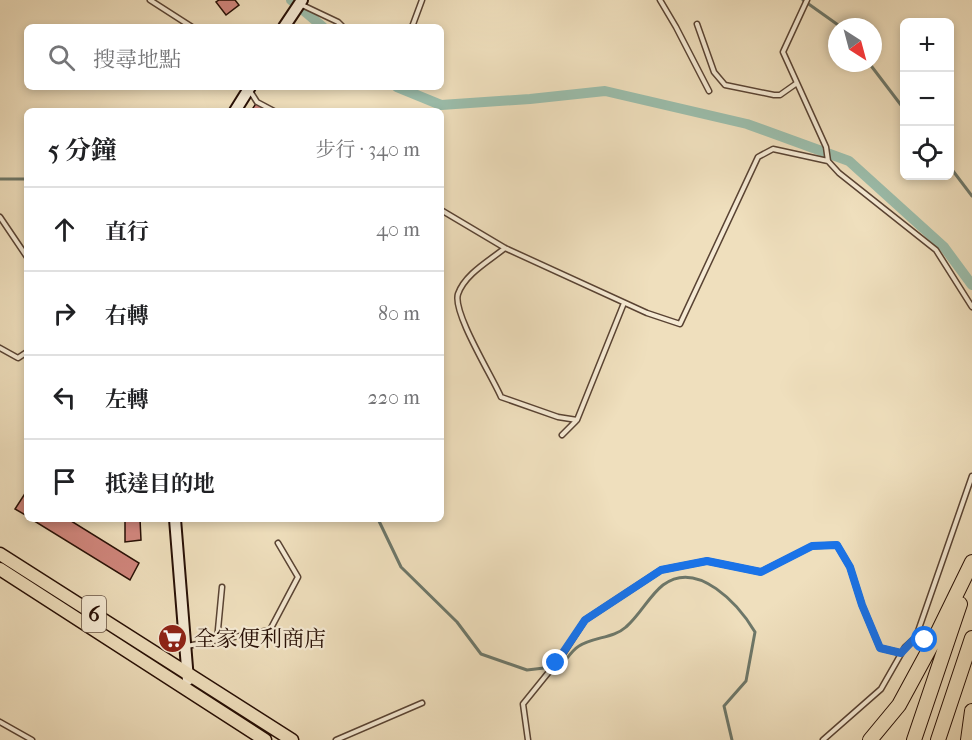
<!DOCTYPE html>
<html lang="zh-TW">
<head>
<meta charset="utf-8">
<style>
	:root { --surface:#fff; --page:#f6f6f6; --text:#202124; --muted:#757577; --line:#e0e0e0 }
	body { margin:0; font-family:"IM FELL French Canon","Noto Serif TC",serif; background:var(--page); color:var(--text) }
	.controls { position:absolute; right:18px; top:18px; display:grid; overflow:hidden; border-radius:9px; box-shadow:0 3px 9px #0003 }
	.controls button { width:54px; height:54px; display:grid; place-items:center; padding:0; border:0; border-bottom:2px solid var(--line); background:var(--surface); color:var(--text); font:30px sans-serif }
	.compass { position:absolute; left:828px; top:18px; width:54px; height:54px; border-radius:50%; background:var(--surface); box-shadow:0 3px 9px #0003; rotate:144deg }
	.stop { position:absolute; width:18px; height:18px; margin:-14px; border:4px solid #1a73e8; border-radius:50%; background:#fff }
	.stop.end { background:#1a73e8; border-color:#fff; box-shadow:0 2px 6px #0008 }
	.list { margin:0; padding:0; list-style:none }
	h2 { display:flex; justify-content:space-between; align-items:center; height:78px; margin:0; padding:0 24px; font-size:26px }
	h2 small { font-size:20px; font-weight:400; color:var(--muted) }
	.list li { display:grid; grid-template-columns:39px 1fr auto; gap:18px; align-items:center; box-sizing:border-box; height:84px; padding:0 24px; border-top:2px solid var(--line) }
	.list b { display:block; font-size:22px; white-space:nowrap }
	.list em { font-size:20px; font-style:normal; color:var(--muted) }
	.icon { flex:none; width:33px; height:33px; fill:none; stroke:currentColor; stroke-width:2; stroke-linecap:round; stroke-linejoin:round }
	.map { position:relative; flex:none; width:972px; height:740px; overflow:hidden }
	.search { position:absolute; background:var(--surface); box-shadow:0 3px 9px #0003; left:24px; top:24px; width:420px; height:66px; display:flex; align-items:center; gap:15px; box-sizing:border-box; padding:0 21px; border-radius:9px; color:var(--muted); font-size:22px }
	.panel { position:absolute; background:var(--surface); box-shadow:0 3px 9px #0003; left:24px; top:108px; width:420px; height:414px; border-radius:9px }
	.map>svg:first-child { display:block }
	.lines { fill:none; stroke-linecap:round; stroke-linejoin:round }
	.stream { stroke:#6d7769; stroke-width:3 }
	.canal { stroke:#9bbdab; stroke-width:10 }
	.building { fill:#d1867d; stroke:#270f05; stroke-width:1.5 }
	.lane-casing { stroke:#594333; stroke-width:7 }
	.secondary-casing { stroke:#270f05; stroke-width:14 }
	.primary-casing { stroke:#270f05; stroke-width:15 }
	.highway-casing { stroke:#270f05; stroke-width:16 }
	.lane { stroke:#f5ead4; stroke-width:4 }
	.secondary { stroke:#f5ead4; stroke-width:10 }
	.primary { stroke:#efdfbd; stroke-width:12 }
	.highway { stroke:#efdfbd; stroke-width:14 }
	.route { stroke:#1a73e8; stroke-width:8 }
	.labels { text-anchor:middle; dominant-baseline:central; stroke-width:4.5; stroke-linejoin:round; paint-order:stroke }
	.shield { fill:#f5ead4; stroke:#655143; stroke-width:1.5 }
	.shield-label { font-size:21px; font-weight:bold; fill:#270f05 }
	.poi-label { font-size:22px; fill:#270f05; stroke:#f5ead4; text-anchor:start }
</style>
</head>
<body>
<div class="map">
<svg width="972" height="740" viewBox="0 0 972 740">
	<rect width="100%" height="100%" fill="#efdfbd"/>
	<filter id="stains"><feTurbulence type="fractalNoise" baseFrequency=".00333" numOctaves="4"/><feColorMatrix values="0 0 0 0 .2 0 0 0 0 .09 0 0 0 0 .02 0 0 0 .5 -.17"/></filter>
	<radialGradient id="worn" r=".72"><stop offset=".6" stop-color="#630" stop-opacity="0"/><stop offset="1" stop-color="#630" stop-opacity=".3"/></radialGradient>
	<g class="lines">
		<path class="stream" d="M803 0 841 27
			M869 63 904 109
			M950 167 972 196
			M0 179H27
			M378 519 401 567 457 622 481 654 527 670 561 666C566 660 572 650 579 646 593 637 614 638 626 627 640 615 649 596 663 585 698 559 739 605 755 632L746 681 724 706 732 740"/>
		<path class="canal" d="M291 0 323 27
			M397 87 441 105 530 99 605 91 747 124 849 161 944 247 972 285"/>
	</g>
	<path class="building" d="M219 0H235L239 5 226 15 216 2Z
		M257 102 271 111H251Z
		M26 492 27 493V516L15 509Z
		M31 519H68L139 563 130 580Z
		M125 519H140L141 540 125 542Z"/>
	<g class="lines">
		<defs>
			<path id="lane" d="M150 0 192 27
				M660 0 676 27 709 91
				M807 0 783 52 826 147 828 161 839 173 936 250 972 307
				M300 4 338 22 343 27
				M697 24 714 72 725 85 774 95H780L797 83
				M412 27 422 0
				M250 91 257 102 274 111
				M441 210 505 248 647 313 680 324 758 157 773 149 828 161
				M0 217 27 257
				M505 248C489 261 465 274 458 294 452 312 493 378 501 397L558 417 577 420 624 303
				M0 348 18 358 27 352
				M562 435 576 421
				M916 637 972 476
				M217 640 222 587
				M187 646 270 630 298 577 278 543
				M0 722 32 740
				M336 740 422 703
				M528 740 523 704 561 657 585 620 661 570 707 561 761 572 812 546 837 545 850 567 862 605 880 648 901 653
				M823 740 881 689 905 647 916 637 925 640"/>
			<path id="secondary" d="M284 27 302 0
				M235 111 250 87
				M175 519 188 680"/>
			<path id="primary" d="M0 554 292 740
				M0 569 265 740"/>
			<path id="highway" d="M870 740 899 705 931 646 972 562
				M914 740 960 604
				M938 740 972 638
				M968 740 972 711"/>
		</defs>
		<use href="#lane" class="lane-casing"/>
		<use href="#secondary" class="secondary-casing"/>
		<use href="#primary" class="primary-casing"/>
		<use href="#highway" class="highway-casing"/>
		<use href="#lane" class="lane"/>
		<use href="#secondary" class="secondary"/>
		<use href="#primary" class="primary"/>
		<use href="#highway" class="highway"/>
	</g>
	<g class="lines">
		<path class="route" d="M556 663 585 620 661 570 707 561 761 572 812 546 837 545 850 567 862 605 880 648 901 653 916 637 925 640"/>
	</g>
	<defs>
		<symbol id="supermarket-disc" viewBox="-11 -11 22 22"><circle r="9.5" fill="#8f2418" stroke="#f5ead4"/><path d="M-6-5.5h2.5l.6 2H6L4.5 2H-2.5L-4.4-4H-6ZM-1.5 3.2a1.3 1.3 0 1 0 .1 0ZM3 3.2a1.3 1.3 0 1 0 .1 0Z" fill="#fff"/></symbol>
	</defs>
	<g fill-rule="evenodd">
		<use href="#supermarket-disc" x="156" y="622" width="33" height="33"/>
	</g>
	<g class="labels">
		<rect class="shield" x="82" y="596" width="24" height="36" rx="4.5"/>
		<g class="shield-label">
			<text x="94" y="614">6</text>
		</g>
		<g class="poi-label">
			<text x="194" y="639">全家便利商店</text>
		</g>
	</g>
	<rect width="100%" height="100%" filter="url(#stains)"/>
	<rect width="100%" height="100%" fill="url(#worn)"/>
</svg>
<div class="controls">
<button>+</button>
<button>−</button>
<button><svg class="icon" aria-label="locate" viewBox="0 0 24 24"><circle cx="12" cy="12" r="6"/><path d="M12 2v4M12 18v4M2 12h4M18 12h4"/></svg></button>
</div>
<svg class="compass" viewBox="-18 -18 36 36"><path d="M0-13l5 13h-10z" fill="#e53935"/><path d="M0 13l5-13h-10z" fill="#757577"/></svg>
<div class="stop" style="left:925px;top:640px"></div>
<div class="stop end" style="left:556px;top:663px"></div>
<div class="search"><svg class="icon" aria-label="search" viewBox="0 0 24 24"><circle cx="10" cy="10" r="6"/><path d="M15 15l6 6"/></svg>搜尋地點</div>
<section class="panel">
<h2>5 分鐘<small>步行 · 340 m</small></h2>
<ul class="list">
<li><svg class="icon" aria-label="ahead" viewBox="0 0 24 24"><path d="M12 20V5M6 11l6-6 6 6"/></svg><div><b>直行</b></div><em>40 m</em></li>
<li><svg class="icon" aria-label="right" viewBox="0 0 24 24"><path d="M7 20v-9h11M14 6l5 5-5 5"/></svg><div><b>右轉</b></div><em>80 m</em></li>
<li><svg class="icon" aria-label="left" viewBox="0 0 24 24"><path d="M17 20v-9H6M10 6l-5 5 5 5"/></svg><div><b>左轉</b></div><em>220 m</em></li>
<li><svg class="icon" aria-label="arrive" viewBox="0 0 24 24"><path d="M6 21V4h12l-3 4 3 4H6"/></svg><div><b>抵達目的地</b></div></li>
</ul>
</section>
</div>
</body>
</html>
